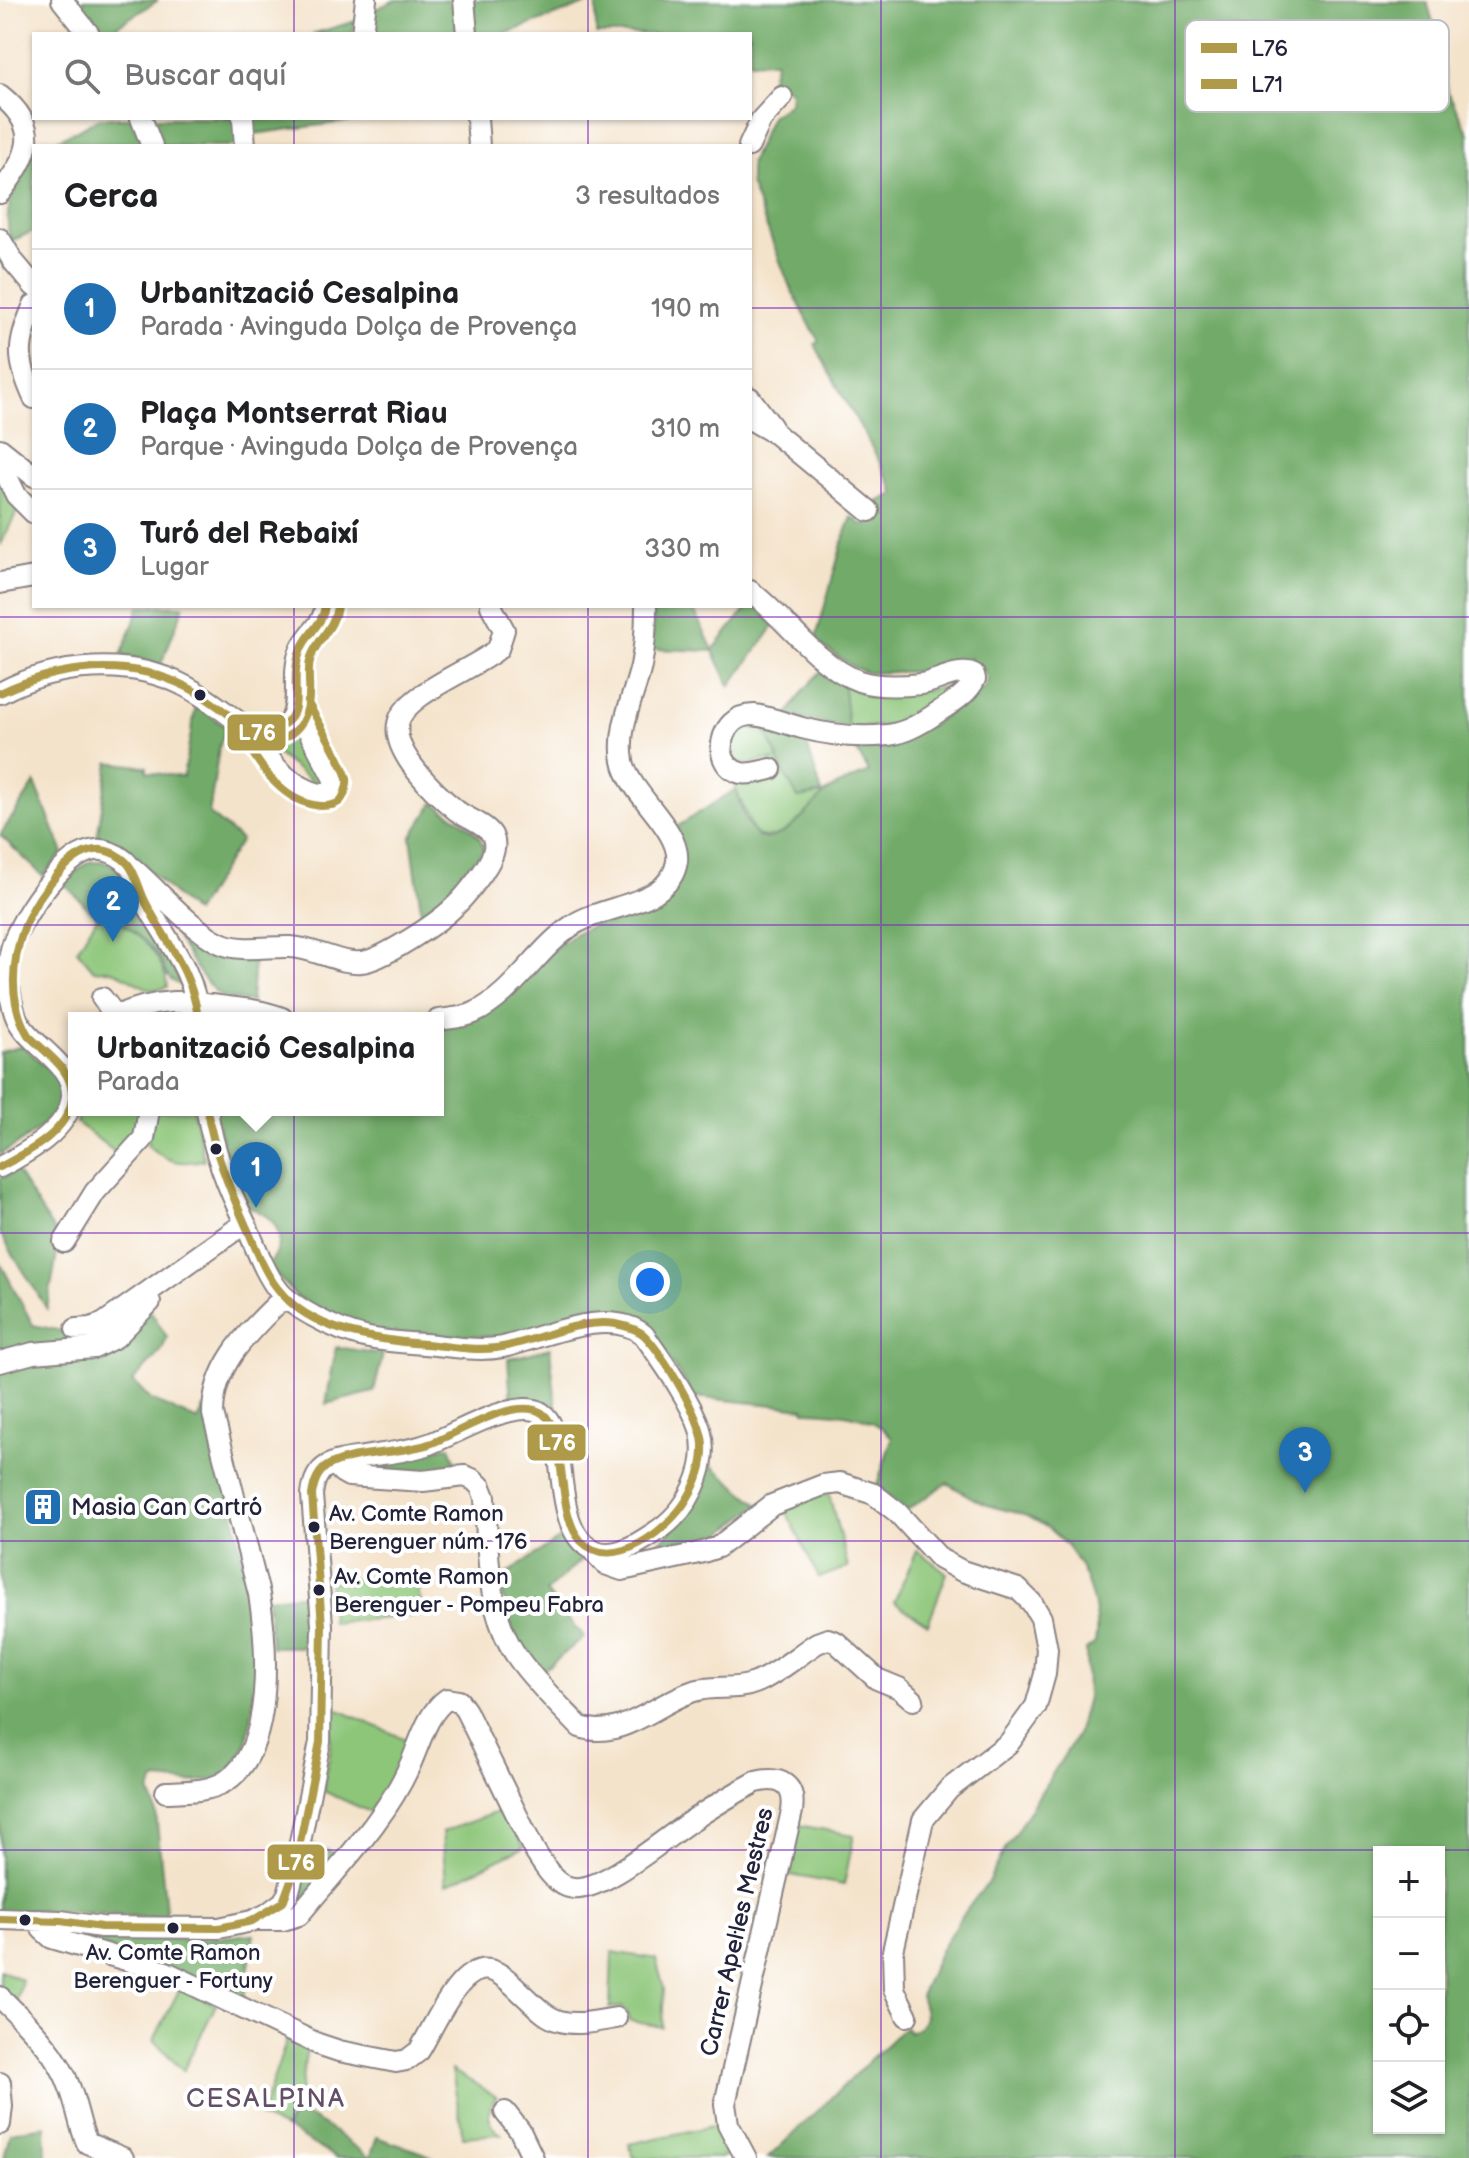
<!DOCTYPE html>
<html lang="es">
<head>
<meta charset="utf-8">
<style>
	:root { --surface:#fff; --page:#f6f6f6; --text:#202124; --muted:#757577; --line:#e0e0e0; --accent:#1f6fb2 }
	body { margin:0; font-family:"Balsamiq Sans",sans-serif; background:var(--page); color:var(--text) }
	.controls { position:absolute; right:24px; bottom:24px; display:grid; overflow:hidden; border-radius:0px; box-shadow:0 2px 6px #0004 }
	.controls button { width:72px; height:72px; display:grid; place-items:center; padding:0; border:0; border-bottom:2px solid var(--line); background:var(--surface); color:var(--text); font:40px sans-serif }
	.you { position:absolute; left:650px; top:1282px; width:28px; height:28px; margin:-20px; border:6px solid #fff; border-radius:50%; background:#1a73e8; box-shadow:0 0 0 12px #1a73e833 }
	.badge { display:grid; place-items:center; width:52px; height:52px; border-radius:50%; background:var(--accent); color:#fff; font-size:26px; font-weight:700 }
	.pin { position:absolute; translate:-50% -66px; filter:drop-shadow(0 2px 4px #0008) }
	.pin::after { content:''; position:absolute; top:42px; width:28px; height:24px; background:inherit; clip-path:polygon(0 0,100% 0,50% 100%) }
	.popup { position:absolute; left:68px; top:1012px; width:376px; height:104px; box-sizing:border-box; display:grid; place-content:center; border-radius:0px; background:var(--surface); filter:drop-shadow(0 2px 6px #0005); font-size:26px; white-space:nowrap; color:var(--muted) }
	.popup b { font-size:30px; color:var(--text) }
	.popup::after { content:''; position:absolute; left:50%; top:100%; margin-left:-16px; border:16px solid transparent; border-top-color:var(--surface) }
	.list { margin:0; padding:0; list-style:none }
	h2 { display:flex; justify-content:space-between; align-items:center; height:104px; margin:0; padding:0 32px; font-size:34px }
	h2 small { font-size:26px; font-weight:400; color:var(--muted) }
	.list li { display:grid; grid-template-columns:52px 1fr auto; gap:24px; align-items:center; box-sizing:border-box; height:120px; padding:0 32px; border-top:2px solid var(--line) }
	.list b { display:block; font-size:30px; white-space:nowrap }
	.list p { margin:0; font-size:26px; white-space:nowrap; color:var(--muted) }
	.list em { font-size:26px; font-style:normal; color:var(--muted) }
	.icon { flex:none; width:44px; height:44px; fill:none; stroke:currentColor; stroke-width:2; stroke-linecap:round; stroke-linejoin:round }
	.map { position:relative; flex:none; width:1469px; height:2158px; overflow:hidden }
	.search { position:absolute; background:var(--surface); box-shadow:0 2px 6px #0004; left:32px; top:32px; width:720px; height:88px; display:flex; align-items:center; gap:20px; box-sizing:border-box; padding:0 28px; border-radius:0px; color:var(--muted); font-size:30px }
	.panel { position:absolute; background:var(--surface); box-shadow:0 2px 6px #0004; left:32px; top:144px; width:720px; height:464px; border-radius:0px }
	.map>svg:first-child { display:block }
	.green { fill:#8dc679; stroke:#58745a; stroke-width:2 }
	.forest { fill:#72ab69; stroke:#4a6652; stroke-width:2; fill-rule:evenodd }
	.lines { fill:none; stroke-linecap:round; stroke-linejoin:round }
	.minor-casing { stroke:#8b8283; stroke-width:24 }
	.minor { stroke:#fff; stroke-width:20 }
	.bus-1-casing { stroke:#fff; stroke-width:14 }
	.bus-2-casing { stroke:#fff; stroke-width:14 }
	.bus-1 { stroke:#ae9a48; stroke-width:8 }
	.bus-2 { stroke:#ae9a48; stroke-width:8 }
	.grid { fill:none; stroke:#7b2cbf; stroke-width:2; stroke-opacity:0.55 }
	.bus-dot { fill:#22223b; stroke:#fff; stroke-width:3 }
	.labels { text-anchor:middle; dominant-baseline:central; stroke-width:8; stroke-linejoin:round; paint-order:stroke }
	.bus-label { font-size:22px; fill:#22223b; stroke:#fff; text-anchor:start }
	.poi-label { font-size:24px; fill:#22223b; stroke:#fff; text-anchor:start }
	.street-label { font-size:24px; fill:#22223b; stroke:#fff }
	.neighbourhood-label { font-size:26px; letter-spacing:2px; fill:#635067; stroke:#fff }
	.key { fill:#fff; stroke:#bdbdc4; stroke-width:2 }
	.key-label { font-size:22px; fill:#22223b }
	.line-badge { stroke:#fff; stroke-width:3 }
	.badge-label { font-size:22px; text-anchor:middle; font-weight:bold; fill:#fff }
</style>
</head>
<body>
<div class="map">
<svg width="1469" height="2158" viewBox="0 0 1469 2158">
	<rect width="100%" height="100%" fill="#fff"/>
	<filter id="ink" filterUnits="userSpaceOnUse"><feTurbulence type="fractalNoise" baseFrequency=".0125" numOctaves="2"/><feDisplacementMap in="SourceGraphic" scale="16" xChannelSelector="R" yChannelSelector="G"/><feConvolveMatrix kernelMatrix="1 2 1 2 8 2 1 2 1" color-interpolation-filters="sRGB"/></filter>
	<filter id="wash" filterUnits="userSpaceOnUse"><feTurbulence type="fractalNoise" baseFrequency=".006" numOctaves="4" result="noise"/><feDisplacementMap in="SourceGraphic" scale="32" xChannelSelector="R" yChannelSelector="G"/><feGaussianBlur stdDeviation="1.8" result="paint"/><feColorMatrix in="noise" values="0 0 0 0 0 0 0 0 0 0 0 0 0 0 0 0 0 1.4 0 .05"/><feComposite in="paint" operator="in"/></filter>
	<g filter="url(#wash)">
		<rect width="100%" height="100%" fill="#f4e3cb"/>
		<path class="green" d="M0 481 19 507 0 546Z
			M843 680 919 691 952 686 958 688 931 709 898 725 848 728Z
			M745 724 764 725 785 775 798 798 824 794C813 813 777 848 754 833L734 785 774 760C756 757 749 773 732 757L731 736Z
			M294 731 302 736 325 781V785L316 784 274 752V746Z
			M103 908C130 929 164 950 167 987 144 997 128 972 107 970 103 970 98 971 94 970L77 950Z
			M81 1110H140L136 1135 120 1156 76 1122Z
			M194 1110 204 1160C177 1165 169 1163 147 1145L156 1111Z
			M829 1494 848 1567 819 1578 785 1509 814 1496Z
			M917 1550 947 1573 928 1624 894 1602Z
			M414 1573 424 1615 331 1623 329 1582Z
			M332 1707 410 1741 393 1778 370 1812 323 1791 330 1752Z
			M505 1809 524 1847 446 1885 442 1832Z
			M798 1825 854 1835 844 1885 785 1874Z
			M612 1952 656 1959 664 1989 662 2027 629 2021 628 2014 623 2007 610 2008Z
			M0 1970 22 1980 16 2003 0 1988Z
			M180 1988 216 2005 183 2071 154 2040Z
			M287 2039 307 2048 297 2110 285 2128 260 2118Z
			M452 2070 497 2097C485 2109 487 2124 501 2134L463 2137Z
			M722 2124 734 2151 720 2158H634L629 2144Z"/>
		<path class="forest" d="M83 0H156L157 1 104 34H100L78 7Z
			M395 0H454L458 34H369L374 10Z
			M473 0 1427 2 1441 48 1448 92 1469 134V2158H768L905 2027 910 2032C930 2024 926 2013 920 1996L940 1951 960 1918 989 1881 1005 1849 1077 1735 1087 1697 1086 1650 1095 1643C1099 1622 1093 1597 1085 1577 1072 1547 1052 1525 1021 1514 1009 1510 997 1509 985 1504 971 1499 960 1490 947 1483L906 1511 876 1488 892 1438C874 1413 833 1412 805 1411L804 1408 695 1397 646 1327 633 1317 594 1313 502 1337 378 1333 348 1325 297 1297 268 1266C292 1237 275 1214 242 1205L213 1110H438V1028L578 932 668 894 675 828 736 789C740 803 745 824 755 834 775 853 813 805 824 794 835 784 856 778 869 772L852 742 930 726 984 688 988 679 981 666 973 663 970 658 935 671 868 673 855 668 815 641 843 540 852 517 863 525C877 522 881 516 875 503L895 494C872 441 840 396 815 344L819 342 790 287 750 184V163L771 116 790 103 791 92 784 87 767 90 776 61 750 62V34H596V1L504 34H475ZM1379 1852H1439V2128H1379Z
			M356 21 352 34H312Z
			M100 118H132L143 146H46Z
			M150 118H235L237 146H161Z
			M252 118H360L359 120 253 134Z
			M34 152V231L11 241C0 209 18 181 34 152Z
			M751 603 775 625 730 686 713 651 652 649 654 606H692L713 650Z
			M140 606H184L161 664 121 656Z
			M824 668 843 680 848 728 787 716 803 691Z
			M196 706 226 727 219 748 209 814 241 840 195 913C162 887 138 851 97 838L109 762 147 767V772L183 777Z
			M764 725 804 735 822 793 798 798 785 775Z
			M35 783 63 853 43 876 0 835Z
			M434 803C450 814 481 829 484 849L447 901 422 917 411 837Z
			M100 861 110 864 121 872 133 911 173 969 181 985C164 980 166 969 158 956 144 937 121 923 103 909L97 917 63 883 88 862Z
			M161 912C186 935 219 961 254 959L251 1002C241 1000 229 999 220 995 202 984 174 931 161 912Z
			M22 1046C35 1058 55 1071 60 1088 68 1113 19 1145 0 1154V1052Z
			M16 1171 57 1235 54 1242 58 1249 47 1309 0 1233V1179Z
			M0 1262 33 1325 100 1339 145 1302 167 1337 162 1350 133 1381 151 1400 198 1421 204 1408 234 1513 261 1664 247 1742 232 1769 215 1779 189 1783 158 1780 154 1782 149 1792 155 1804 167 1919 49 1910 0 1912Z
			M336 1347 383 1354 374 1392 326 1404Z
			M550 1348 556 1405 551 1406C539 1397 525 1400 511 1403L508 1359Z
			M450 1446 458 1469 425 1473 350 1467Z
			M711 1465 759 1505 713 1540 652 1552V1548L673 1530Z
			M563 1536 582 1559 546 1592 584 1637 540 1673 513 1632 498 1580Z
			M310 1594 312 1647H271L267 1598Z
			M311 1843 335 1854 304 1900 284 1912 298 1887Z
			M254 1934 244 1999 93 1942 98 1936 196 1940Z
			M297 2110 332 2130 370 2158 377 2137C396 2146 417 2148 434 2158H337L285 2128Z
			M45 2126 46 2158H4L10 2132Z"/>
	</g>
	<g filter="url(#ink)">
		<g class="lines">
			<defs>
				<path id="minor" d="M62 0 89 34
					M464 0 467 34
					M362 34 366 0
					M0 95C43 129 29 155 0 193
					M141 118 152 146
					M243 118 245 146
					M477 118 479 146
					M749 146 761 120 782 97
					M0 239 13 261 34 286
					M34 305C17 344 16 359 34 398
					M750 398 772 427
					M750 419 776 434 869 511
					M0 449 34 476
					M0 462 16 495 34 513
					M0 583 34 577
					M750 591C786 618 816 665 859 681 877 687 902 686 921 684 937 682 959 667 974 675L975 679C968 694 952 703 938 712 924 722 906 733 888 735 861 738 829 735 802 728 787 724 770 717 754 715 746 715 738 717 732 723 717 738 717 767 741 773 751 775 761 771 771 769
					M0 693C55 663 131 657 187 687 211 700 232 718 254 733 318 732 285 684 301 649 308 633 325 624 325 606
					M254 733C261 744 267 756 275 766 286 779 315 799 331 793L335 781 296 707
					M131 867C157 889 189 927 218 942 239 953 268 946 290 947 315 948 338 964 361 962 381 961 439 922 454 907 466 896 489 867 493 853 495 847 495 841 492 835 485 824 468 819 457 811 436 794 392 753 398 724 403 694 475 669 498 649L504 630 491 606
					M102 998 116 1016
					M117 1018 116 1016C160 998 181 1000 227 1007 246 1009 264 1011 282 1018
					M438 1020C450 1018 463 1018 474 1013 514 994 537 949 573 925 604 904 671 906 677 861 681 829 629 794 623 761 617 728 634 697 641 666 645 647 646 626 646 606
					M0 1167C26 1153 69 1130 72 1097 75 1061 25 1045 15 1014 9 996 6 972 10 954 15 924 64 851 96 850 105 849 117 854 124 860 136 870 139 889 146 903 167 941 196 973 198 1018
					M64 1242 95 1192 144 1138 149 1110
					M76 1329 91 1328 104 1323 245 1223
					M0 1362 33 1353 94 1348 116 1337 150 1302
					M334 1463 342 1472 349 1476 423 1481 465 1476 474 1480 481 1487 485 1497C488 1549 486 1614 518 1658 536 1683 559 1705 580 1727 622 1741 656 1703 694 1691 714 1685 736 1691 755 1683 777 1674 797 1656 817 1643L828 1639 836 1642 877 1679 899 1688 913 1700
					M594 1552 605 1564 622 1570 703 1552 718 1547 772 1505 823 1485 840 1483 874 1494 897 1512 940 1559 962 1571 1018 1589 1032 1603 1041 1618 1047 1649 1045 1674 1036 1706 1009 1743 949 1789 923 1820 893 1951 894 1989 907 2016
					M166 1792C185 1791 209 1792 226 1781 275 1750 267 1644 259 1594L213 1414C213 1363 250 1331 284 1297
					M0 1919 61 1921 101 1927 219 1928 252 1921 267 1914 283 1902 288 1894 294 1872 320 1742 322 1625 312 1495C315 1459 340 1461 369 1456 389 1453 410 1451 429 1444 460 1432 491 1411 525 1409 582 1406 539 1534 599 1552 618 1557 639 1543 654 1533 687 1513 711 1468 700 1429 690 1399 662 1361 644 1335 609 1306 542 1338 503 1347 478 1352 450 1346 424 1344 378 1341 354 1339 313 1316 301 1309 288 1302 279 1291 264 1272 256 1247 246 1225 228 1188 213 1151 207 1110
					M40 1920 42 1929 52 1938 166 1972 318 2044 339 2051 396 2062 407 2060 419 2051C433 2029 459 1963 490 1970 503 1973 515 1987 525 1996 535 2005 546 2018 560 2021 577 2026 598 2021 616 2018
					M259 1920H283L299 1915C336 1869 385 1821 409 1767 420 1744 426 1714 447 1699L459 1701 466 1711 534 1850C543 1864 555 1886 573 1888 603 1892 665 1838 691 1821 712 1807 733 1794 756 1782 780 1776 796 1784 792 1811L725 2104 728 2124 746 2158
					M0 1997C26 2023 58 2052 70 2088 77 2106 79 2125 87 2143L123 2158
					M0 2083 2 2106 0 2124
					M505 2112 520 2131 533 2158"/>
			</defs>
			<use href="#minor" class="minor-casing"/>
			<use href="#minor" class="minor"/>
			<defs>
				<path id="bus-1" d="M0 693C59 665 127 657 187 687 211 699 232 718 254 733 319 725 284 690 301 649 308 633 323 624 325 606
					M0 1167C26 1153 69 1132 72 1098 74 1069 45 1053 28 1035 0 987 17 922 52 881 63 867 82 848 102 850 111 851 122 857 128 864 137 875 139 890 146 903 166 942 193 973 198 1018
					M0 1919 61 1921 101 1927 219 1928 252 1921 283 1902 294 1872 320 1742 322 1625 312 1495C314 1482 318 1470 331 1464 361 1450 400 1455 432 1443 458 1433 515 1396 542 1413 569 1431 554 1512 581 1541 614 1574 670 1528 687 1499 697 1483 704 1463 703 1444 701 1417 664 1356 645 1336 638 1329 626 1326 616 1324 574 1318 536 1343 496 1348 473 1351 449 1346 425 1344 376 1340 311 1332 278 1289 263 1271 256 1247 246 1226 229 1188 214 1151 207 1110"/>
				<path id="bus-2" d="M244 739C261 768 283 803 321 806 327 806 334 806 339 802 344 798 348 785 347 779 345 765 315 717 307 701
					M271 744C303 733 311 714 309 682 309 674 308 665 311 657 318 638 334 629 337 607"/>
			</defs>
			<use href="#bus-1" class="bus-1-casing"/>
			<use href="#bus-2" class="bus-2-casing"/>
			<use href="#bus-1" class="bus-1"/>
			<use href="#bus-2" class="bus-2"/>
		</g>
	</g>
	<path class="grid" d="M294 0V34M588 0V34M881 0V2158M1175 0V2158M294 118V146M588 118V146M0 308H34M750 308H1469M294 606V2158M588 606V2158M0 617H1469M0 925H1469M0 1233H1469M0 1541H1469M0 1850H1469"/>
	<defs>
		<symbol id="building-square" viewBox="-11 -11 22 22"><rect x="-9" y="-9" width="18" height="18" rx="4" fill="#1f6fb2" stroke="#fff"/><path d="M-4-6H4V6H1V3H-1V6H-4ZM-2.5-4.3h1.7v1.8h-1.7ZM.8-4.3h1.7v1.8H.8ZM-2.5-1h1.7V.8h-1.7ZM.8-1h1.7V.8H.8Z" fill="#fff"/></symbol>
	</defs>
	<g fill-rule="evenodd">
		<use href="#building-square" x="21" y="1485" width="44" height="44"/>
	</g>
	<g class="bus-dot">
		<circle cx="200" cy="695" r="7"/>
		<circle cx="216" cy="1149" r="7"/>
		<circle cx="314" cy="1527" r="7"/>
		<circle cx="319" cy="1590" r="7"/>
		<circle cx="25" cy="1920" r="7"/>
		<circle cx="173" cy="1928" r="7"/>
	</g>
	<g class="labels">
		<g class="bus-label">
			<text x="329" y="1514">Av. Comte Ramon<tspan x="329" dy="28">Berenguer núm. 176</tspan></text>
			<text x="334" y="1577">Av. Comte Ramon<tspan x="334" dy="28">Berenguer - Pompeu Fabra</tspan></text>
			<text x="173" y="1953" text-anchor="middle">Av. Comte Ramon<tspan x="173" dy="28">Berenguer - Fortuny</tspan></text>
		</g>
		<g class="poi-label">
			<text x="71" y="1507">Masia Can Cartró</text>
		</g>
		<g class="street-label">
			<text transform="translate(737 1932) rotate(-77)">Carrer Apel·les Mestres</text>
		</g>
		<g class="neighbourhood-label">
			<text x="266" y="2099">CESALPINA</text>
		</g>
	</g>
	<rect x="1185" y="20" width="264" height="92" rx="12" class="key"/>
	<rect x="1201" y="43" width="36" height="10" fill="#ae9a48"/>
	<rect x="1201" y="79" width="36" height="10" fill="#ae9a48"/>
	<g class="key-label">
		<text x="1251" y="56">L76</text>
		<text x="1251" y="92">L71</text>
	</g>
	<g class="line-badge">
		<rect x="226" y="713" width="61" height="39" rx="8" fill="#ae9a48"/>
		<rect x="526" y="1423" width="61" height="39" rx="8" fill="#ae9a48"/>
		<rect x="266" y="1843" width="60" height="38" rx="8" fill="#ae9a48"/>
	</g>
	<g class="badge-label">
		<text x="257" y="740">L76</text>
		<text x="557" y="1450">L76</text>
		<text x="296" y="1870">L76</text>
	</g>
</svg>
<div class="controls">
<button>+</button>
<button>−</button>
<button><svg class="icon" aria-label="locate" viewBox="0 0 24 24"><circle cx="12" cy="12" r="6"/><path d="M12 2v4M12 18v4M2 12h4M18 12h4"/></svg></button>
<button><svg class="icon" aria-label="layers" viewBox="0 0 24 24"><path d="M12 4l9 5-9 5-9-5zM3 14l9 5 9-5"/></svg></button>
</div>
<div class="you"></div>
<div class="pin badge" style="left:256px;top:1208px">1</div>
<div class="popup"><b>Urbanització Cesalpina</b>Parada</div>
<div class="pin badge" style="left:113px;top:942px">2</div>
<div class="pin badge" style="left:1305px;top:1493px">3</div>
<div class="search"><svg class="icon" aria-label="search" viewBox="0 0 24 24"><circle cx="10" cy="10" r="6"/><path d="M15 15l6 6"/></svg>Buscar aquí</div>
<section class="panel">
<h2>Cerca<small>3 resultados</small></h2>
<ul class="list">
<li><span class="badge">1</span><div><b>Urbanització Cesalpina</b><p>Parada · Avinguda Dolça de Provença</p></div><em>190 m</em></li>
<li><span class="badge">2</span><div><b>Plaça Montserrat Riau</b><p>Parque · Avinguda Dolça de Provença</p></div><em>310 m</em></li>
<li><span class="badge">3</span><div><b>Turó del Rebaixí</b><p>Lugar</p></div><em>330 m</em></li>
</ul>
</section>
</div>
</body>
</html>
